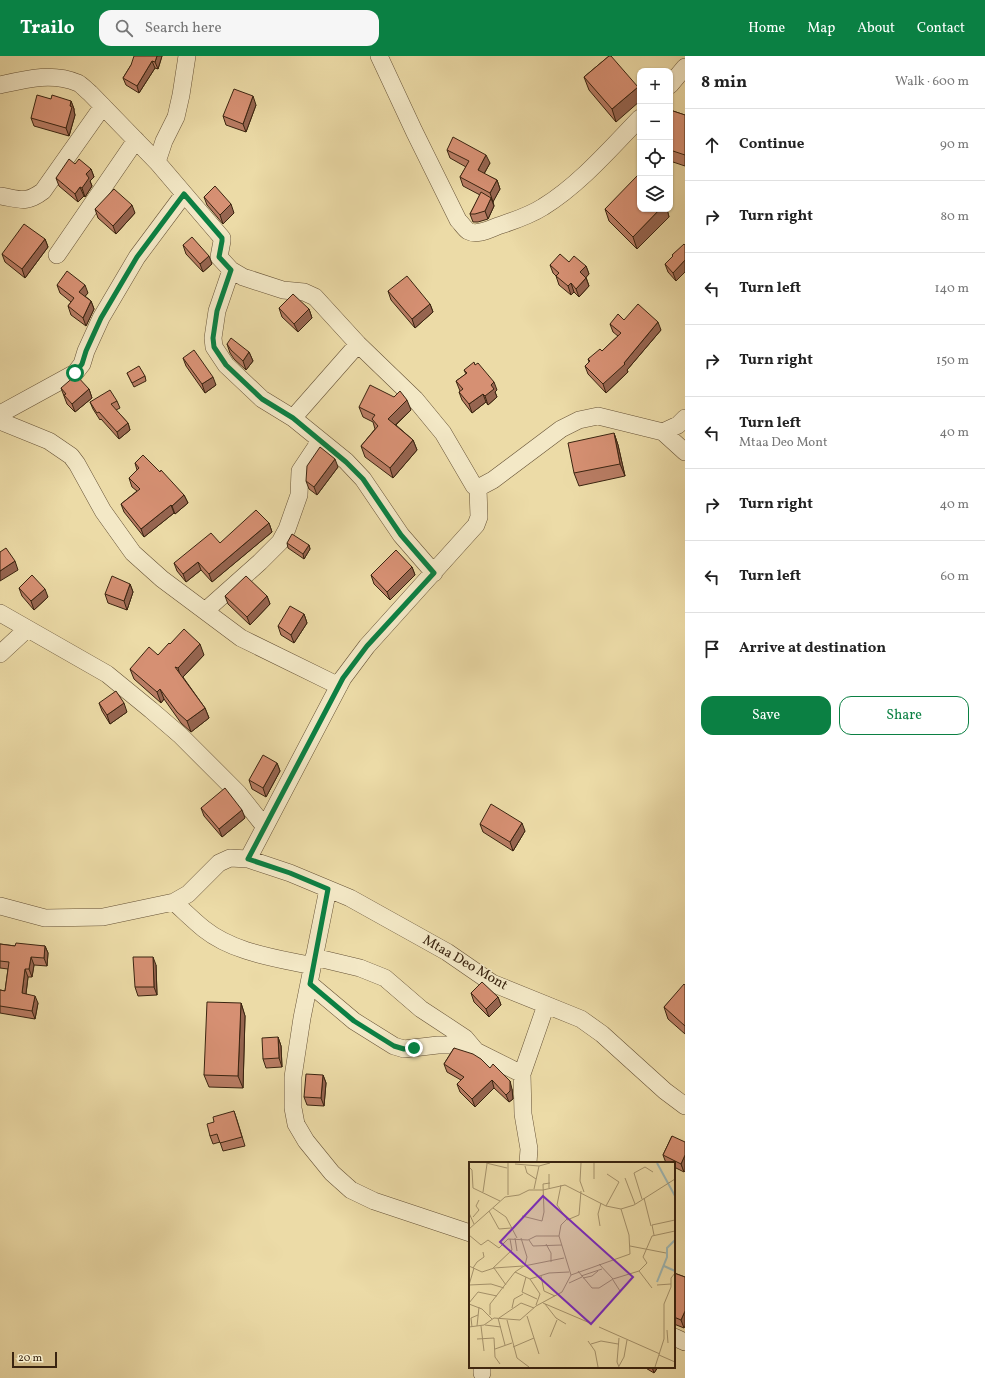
<!DOCTYPE html>
<html lang="en">
<head>
<meta charset="utf-8">
<style>
	:root { --surface:#fff; --page:#f6f6f6; --text:#222; --muted:#767676; --line:#e0e0e0; --accent:#0b8043 }
	body { margin:0; font-family:Vollkorn,serif; background:var(--page); color:var(--text) }
	.controls { position:absolute; right:12px; top:12px; display:grid; overflow:hidden; border-radius:8px; box-shadow:0 1px 3px #0004 }
	.controls button { width:36px; height:36px; display:grid; place-items:center; padding:0; border:0; border-bottom:1px solid var(--line); background:var(--surface); color:var(--text); font:20px sans-serif }
	.scale { position:absolute; left:12px; bottom:10px; width:45px; box-sizing:border-box; padding-left:4px; border:2px solid #3a2410; border-top:0; font-size:11px; line-height:14px; white-space:nowrap; color:#3a2410; -webkit-text-stroke:3px #f3e8c6; paint-order:stroke }
	.stop { position:absolute; width:12px; height:12px; margin:-9px; border:3px solid #0b8043; border-radius:50%; background:#fff }
	.stop.end { background:#0b8043; border-color:#fff; box-shadow:0 1px 4px #0008 }
	.list { margin:0; padding:0; list-style:none }
	h2 { display:flex; justify-content:space-between; align-items:center; height:52px; margin:0; padding:0 16px; font-size:17px }
	h2 small { font-size:13px; font-weight:400; color:var(--muted) }
	.list li { display:grid; grid-template-columns:26px 1fr auto; gap:12px; align-items:center; box-sizing:border-box; height:72px; padding:0 16px; border-top:1px solid var(--line) }
	.list b { display:block; font-size:15px; white-space:nowrap }
	.list p { margin:0; font-size:13px; white-space:nowrap; color:var(--muted) }
	.list em { font-size:13px; font-style:normal; color:var(--muted) }
	.actions { display:flex; gap:8px; padding:12px 16px }
	.actions a { flex:1; padding:9px 0; border:1px solid var(--accent); border-radius:12px; text-align:center; font-size:14px; color:var(--accent) }
	.actions .main { background:var(--accent); color:#fff }
	.icon { flex:none; width:22px; height:22px; fill:none; stroke:currentColor; stroke-width:2; stroke-linecap:round; stroke-linejoin:round }
	.map { position:relative; flex:none; width:685px; height:1322px; overflow:hidden }
	header { display:flex; align-items:center; gap:24px; box-sizing:border-box; height:56px; padding:0 20px; background:var(--accent); color:#fff }
	header strong { font-size:19px }
	nav { display:flex; gap:22px; margin-inline-start:auto; font-size:14px }
	.search { width:280px; height:36px; background:var(--page); display:flex; align-items:center; gap:10px; box-sizing:border-box; padding:0 14px; border-radius:12px; color:var(--muted); font-size:15px }
	main { display:flex }
	aside { flex:1; background:var(--surface) }
	.map>svg:first-child { display:block }
	.lines { fill:none; stroke-linecap:round; stroke-linejoin:round }
	.minor-casing { stroke:#665236; stroke-width:18 }
	.minor { stroke:#f3e8c6; stroke-width:17 }
	.wall { fill:#b87c63; stroke:#3a2410 }
	.shaded-wall { fill:#966550; stroke:#3a2410 }
	.building { fill:#d69073; stroke:#3a2410 }
	.route { stroke:#0b8043; stroke-width:5 }
	.labels { text-anchor:middle; dominant-baseline:central; stroke-width:3; stroke-linejoin:round; paint-order:stroke }
	.street-label { font-size:14px; fill:#3a2410; stroke:#f3e8c6 }
	.inset-river { fill:none; stroke:#9fb8b4; stroke-width:2 }
	.inset-road { fill:none; stroke:#a5926b; stroke-width:1 }
	.view { fill:#7b2cbf; fill-opacity:0.15; stroke:#7b2cbf; stroke-width:2 }
	.inset-edge { fill:none; stroke:#3a2410; stroke-width:2 }
</style>
</head>
<body>
<header>
<strong>Trailo</strong>
<div class="search"><svg class="icon" aria-label="search" viewBox="0 0 24 24"><circle cx="10" cy="10" r="6"/><path d="M15 15l6 6"/></svg>Search here</div>
<nav><a>Home</a><a>Map</a><a>About</a><a>Contact</a></nav>
</header>
<main>
<div class="map">
<svg width="685" height="1322" viewBox="0 0 685 1322">
	<rect width="100%" height="100%" fill="#ecdba7"/>
	<filter id="stains"><feTurbulence type="fractalNoise" baseFrequency=".005" numOctaves="4"/><feColorMatrix values="0 0 0 0 .2 0 0 0 0 .09 0 0 0 0 .02 0 0 0 .5 -.17"/></filter>
	<radialGradient id="worn" r=".72"><stop offset=".6" stop-color="#630" stop-opacity="0"/><stop offset="1" stop-color="#630" stop-opacity=".3"/></radialGradient>
	<g class="lines">
		<defs>
			<path id="minor" d="M379 0 414 75 458 164C461 167 465 173 468 175 477 180 490 173 498 170 513 165 529 160 543 151 579 129 611 92 640 62
				M0 29C26 23 52 16 78 27 82 29 86 34 90 37L157 106 222 182V185L219 201 231 214 243 221 283 234 304 236 315 241 358 288 415 343 443 377 474 430 478 432 493 424 561 373 579 364 598 360 663 376 678 369 685 362
				M670 29 685 11
				M157 106 164 85 176 61 181 39 187 0
				M0 140C20 143 26 148 43 135L103 50
				M57 199 136 84
				M231 214 217 255 213 282 214 291 226 309 262 343 293 362 346 405 363 423 401 479 434 517
				M0 358 75 317 82 308 86 295 101 262 137 201 184 138
				M293 362 358 288
				M0 365 49 385 71 400 77 408 103 455 133 497 162 523 241 582 339 630
				M663 376 685 396
				M205 555 260 506 280 486 287 473 299 439 300 415 320 385
				M0 557 107 618 151 654 180 679 238 737 265 771
				M0 598 27 573
				M248 803 343 622 367 590 476 469 479 461 478 432
				M328 833 302 962 293 1021V1052L296 1068 306 1085 332 1117 351 1134 374 1145 470 1177
				M174 846C184 855 194 865 204 873 234 897 277 902 312 910
				M0 850 45 862 103 861 174 846 188 838 219 807 230 802 248 803 290 817 350 842 447 896 492 927 581 963 602 978 665 1035 685 1050
				M314 901 360 912 385 922 421 953 465 982 476 995 522 1018
				M310 928 354 965 394 990 404 993 438 989H456L475 995
				M528 1107 529 1093 523 1058 522 1018 546 949
				M674 1281 685 1286
				M482 1317V1311"/>
		</defs>
		<use href="#minor" class="minor-casing"/>
		<use href="#minor" class="minor"/>
	</g>
	<path class="wall" d="M162 0 158 13 155 12 139 37 126 29 123 22 131 9Z
		M609 0 616 66 589 34 584 21Z
		M71 45 74 53V55L75 59 69 80 34 70 31 62Z
		M256 49 246 76 226 69 223 60Z
		M670 54 685 59V110L670 105Z
		M447 94 490 107 484 118 497 124 500 133 493 145 494 150 488 163 478 166H473L470 158 480 139 463 130 460 121 466 111 450 102Z
		M75 108 91 113 94 121 90 125 92 130 85 141 84 140 78 146 59 130 56 122Z
		M204 141 234 157 223 168 207 149Z
		M95 153 135 157 116 178 98 162Z
		M605 153H667L669 161 637 193 609 165Z
		M45 183 48 191 25 222 5 206 2 198Z
		M183 189 212 208 203 216 186 198Z
		M685 189V216L676 225 668 216 665 208 673 200 672 199Z
		M569 206 586 210 589 218 586 221 589 230 579 241 574 236 571 239 559 229 556 220 553 217 550 209Z
		M57 229 88 237 85 240 91 245 94 253 86 270 71 259 68 250 71 246 60 237Z
		M388 235 430 248 433 256 415 272 391 244Z
		M279 252 309 253 312 262 298 276 282 261Z
		M624 264 661 274 627 314 628 316 606 337 588 318 585 310 589 306 588 303 602 295 618 280 613 276 610 268Z
		M227 288 249 296 253 305 246 314 234 303 230 297Z
		M183 302 216 329 205 337 186 310Z
		M464 314 497 334 495 336 497 341 488 349 486 346 472 357 462 344 459 336 460 335 456 325 466 318Z
		M127 317 145 320 146 325 134 331Z
		M61 332 89 333 92 342 75 356 67 348Z
		M117 345 120 352 116 354 128 367 130 374 119 383 101 363 100 364 93 353 90 346Z
		M359 351 411 354 396 369 413 384 417 394 393 422 365 401 361 390 375 373 373 366 363 361Z
		M614 377 618 389 625 420 579 430 574 417Z
		M135 407 160 416 184 439 188 447 175 458 174 457 144 481 124 456 121 448 137 435 132 431 129 422 137 414Z
		M338 411 317 439 309 433 306 425Z
		M269 467 272 476 212 526 201 514 186 526 177 515 174 507Z
		M287 487 309 489 310 493 304 503 288 492Z
		M412 511 415 519 390 544 374 528 371 519Z
		M130 528 133 536 127 554 108 547 105 538Z
		M19 532 48 541 34 554 22 540Z
		M225 540H267L270 548 250 569 228 548Z
		M304 558 307 567 294 587 281 579 278 570Z
		M170 588 204 599 183 621 205 652 209 662 191 676 181 667 164 643 161 647 134 623 130 613 158 599Z
		M99 647 127 656 110 668 102 655Z
		M277 707 280 715 266 741 252 733 249 724Z
		M201 752 245 762 222 781 204 760Z
		M480 768 525 775 513 795 483 776Z
		M0 888 15 890H45L48 897 47 910 34 909 32 921H28L26 938 38 947 35 963 0 957V934L5 935 8 913 0 912Z
		M156 909 157 939 138 940 135 931Z
		M685 929V978L668 963 664 951Z
		M471 937 498 941 501 949 489 961 474 946Z
		M241 947 245 960 243 1032 209 1031 204 1019Z
		M278 981 281 990 282 1011 266 1012 263 1003Z
		M454 992 512 1033 513 1043 509 1046 494 1032 475 1051 460 1036 457 1028 461 1024 447 1016 444 1008Z
		M323 1019 326 1027 324 1050 307 1049 304 1041Z
		M234 1055 237 1064 245 1090 223 1095 220 1086 213 1088 210 1080 214 1066Z
		M672 1080 684 1116 674 1111V1107H666L663 1099Z
		M674 1217 685 1221V1270L684 1272 674 1268Z
		M644 1311H658L654 1317Z"/>
	<path class="shaded-wall" d="M157 0H162L158 13 155 6Z
		M152 5 155 12 139 37 137 30Z
		M638 31 640 37V45L616 66 612 53Z
		M253 40 256 49 246 76 243 68Z
		M71 45 74 53V55L75 59 69 80 66 72 70 50Z
		M486 99 490 107 481 123 478 114Z
		M91 113 94 121 90 125 92 130 85 141 82 132 86 118Z
		M497 124 500 133 493 146 490 137Z
		M80 131 84 140 78 146 75 138Z
		M491 142 494 150 488 163 485 155Z
		M231 148 234 157 223 168 220 159Z
		M132 149 135 157 116 178 113 170Z
		M660 153H667L669 161 637 193 633 181Z
		M45 183 48 191 25 222 22 213Z
		M209 200 212 208 203 216 200 208Z
		M685 204V216L676 225 673 217Z
		M586 210 589 218 583 225 580 216Z
		M586 222 589 230 579 241 576 233Z
		M571 227 574 236 571 239 568 230Z
		M85 229 88 237 82 244 79 236Z
		M91 245 94 253 86 270 83 262Z
		M430 248 433 256 415 272 412 263Z
		M309 253 312 262 298 276 294 268Z
		M658 266 661 274 627 314 628 316 606 337 603 328 624 307Z
		M249 296 253 305 246 314 243 305Z
		M213 321 216 329 205 337 202 328Z
		M494 326 497 334 495 336 497 341 488 349 485 340 491 329Z
		M89 333 92 342 75 356 72 348Z
		M483 338 486 346 472 357 469 348Z
		M407 344 411 354 391 373 388 363Z
		M128 367 130 374 119 383 117 376Z
		M614 377 618 389 625 420 620 408Z
		M413 384 417 394 393 422 390 412Z
		M335 403 338 411 317 439 314 431Z
		M184 439 188 447 175 458 172 450Z
		M171 449 174 457 144 481 141 473Z
		M269 467 272 476 212 526 209 518Z
		M309 489 310 493 304 503 303 498Z
		M15 505 18 514 0 525V515Z
		M198 506 201 514 186 526 183 518Z
		M412 511 415 519 390 544 387 536Z
		M130 528 133 536 127 554 124 545Z
		M45 533 48 541 34 554 31 545Z
		M267 540 270 548 250 569 247 561Z
		M304 558 307 567 294 587 291 579Z
		M200 588 204 599 181 623 178 612Z
		M160 633 164 643 161 647 157 636Z
		M124 647 127 656 110 668 107 659Z
		M205 652 209 662 191 676 187 665Z
		M277 707 280 715 266 741 263 732Z
		M242 754 245 762 222 781 219 773Z
		M522 767 525 775 513 795 510 786Z
		M45 890 48 897 47 910 44 902Z
		M31 901 34 909 32 921 29 913Z
		M153 901 156 909 157 939 154 931Z
		M25 913 28 921 25 945 22 937Z
		M35 940 38 947 35 963 32 955Z
		M498 941 501 949 489 961 486 953Z
		M241 947 245 960 243 1032 238 1020Z
		M278 981 281 990 282 1011 279 1002Z
		M323 1019 326 1027 324 1050 321 1042Z
		M492 1024 494 1032 475 1051 472 1043Z
		M510 1025 512 1033 513 1043 509 1046 506 1039Z
		M685 1099V1115L684 1116 681 1108Z
		M685 1255V1270L684 1272 681 1264Z
		M652 1311H658L654 1317Z"/>
	<path class="building" d="M134 0H157L155 6 152 5 137 30 123 22 131 9Z
		M609 0H611L638 31 612 53 584 21Z
		M234 33 253 40 243 68 223 60Z
		M37 39 51 43 52 39 71 45 70 50 72 51 66 72 31 62Z
		M670 54 685 59V99L670 94Z
		M453 81 486 99 478 114 497 124 490 137 460 121 469 105 447 94Z
		M69 103 75 108 79 103 91 113 86 118 89 122 82 132 80 131 75 138 56 122Z
		M637 120 640 123V153H660L633 181 605 153Z
		M215 130 231 148 220 159 204 141Z
		M114 133 132 149 113 170 95 153Z
		M481 136 491 142 485 155 475 158H470Z
		M24 168 45 183 22 213 2 198Z
		M192 181 209 200 200 208 183 189Z
		M684 188 685 189V204L673 217 665 208 673 200 672 199Z
		M560 198 569 206 574 200 586 210 580 216 586 222 576 233 571 227 568 230 556 220 559 217 550 209Z
		M67 215 85 229 79 236 91 245 83 262 68 250 74 242 57 229Z
		M407 220 430 248 412 263 388 235Z
		M293 238 309 253 294 268 279 252Z
		M638 248 658 266 624 307 625 308 603 328 585 310 590 305 588 303 600 293 602 295 621 277 610 268 618 258 624 264Z
		M231 282 249 296 243 305 231 294 227 288Z
		M194 294 213 321 202 328 183 302Z
		M474 306 475 309 478 307 494 326 491 329 494 333 485 340 483 338 469 348 459 336 463 333 456 325 467 317 464 314Z
		M139 310 145 320 132 327 127 317Z
		M76 319 89 333 72 348 64 339 66 338 61 332Z
		M370 329 394 341 400 335 407 344 388 363 413 384 390 412 361 390 378 370 372 363 375 359 359 351Z
		M110 334 117 345 111 348 128 367 117 376 99 356 97 357 90 346Z
		M614 377 620 408 574 417 568 387Z
		M320 391 335 403 314 431 306 425 307 410Z
		M143 399 160 416 161 414 184 439 172 450 171 449 141 473 121 448 140 433 129 422 139 412 135 407Z
		M256 454 269 467 209 518 198 506 183 518 174 507 211 477 220 487Z
		M292 478 309 489 303 498 287 487Z
		M6 492 15 505 0 515V496Z
		M396 494 412 511 387 536 371 519Z
		M32 519 45 533 31 545 19 532Z
		M112 520 130 528 124 545 105 538Z
		M246 520 267 540 247 561 225 540Z
		M290 550 304 558 291 579 278 570Z
		M184 573 200 588 178 612 175 611 205 652 187 665 177 656 160 633 157 636 130 613 149 591 158 599 169 587 170 588Z
		M116 635 124 647 107 659 99 647Z
		M263 699 277 707 263 732 249 724Z
		M225 732 242 754 219 773 201 752Z
		M491 748 522 767 510 786 480 768Z
		M16 887 45 890 44 902 31 901 29 913H25L22 937 35 940 32 955 0 950V934L5 935 9 906 0 905V888L15 890Z
		M133 901H153L154 931H135Z
		M482 926 498 941 486 953 471 937Z
		M684 928 685 929V970L664 951Z
		M207 946 241 947 238 1020 204 1019Z
		M278 981 279 1002 263 1003 262 982Z
		M454 992 473 998 481 1003 490 1012 493 1008 510 1025V1035L506 1039 492 1024 472 1043 457 1028 464 1021 444 1008Z
		M306 1018 323 1019 321 1042 304 1041Z
		M234 1055 242 1081 220 1087 217 1078 210 1080 207 1068 214 1066 213 1061Z
		M672 1080 685 1086V1099L681 1108 663 1099Z
		M674 1217 685 1221V1255L681 1264 674 1261Z"/>
	<g class="lines">
		<path class="route" d="M75 317 82 308 86 295 101 262 137 201 184 138 222 182V185L219 201 231 214 217 255 213 282 214 291 226 309 262 343 293 362 346 406 363 423 401 479 434 517 367 590 343 622 248 803 290 817 328 833 310 928 354 965 394 990 404 993 414 992"/>
	</g>
	<g class="labels">
		<g class="street-label">
			<text transform="translate(465 907) rotate(30)">Mtaa Deo Mont</text>
		</g>
	</g>
	<g transform="translate(469 1106)">
		<rect width="206" height="206" fill="#ecdba7"/>
		<path class="inset-river" d="M188 1 206 34M195 104 206 109M188 120 198 95V86L206 78"/>
		<path class="inset-road" d="M17 1 38 6M112 1 111 19 115 30M125 1V17M46 2 70 4M56 4 58 11 67 17M0 5 3 8 4 26 31 39M156 16 166 42M80 26V12M65 27 70 4 81 1M14 30 18 2M39 33V1M175 36 182 64M173 37 165 11 176 5 184 10M137 44 150 20 138 12M24 46 37 55 48 76M20 49 30 67 42 66M0 51 5 62M53 54 73 59 75 50 74 22 81 21M4 55 10 48 7 44 10 38M98 58 110 53 112 29M131 64 129 52 132 41M0 67 36 35 50 33 60 28H74L96 23 137 44 152 47 165 43 206 17M0 73 12 83 19 78 30 86 39 77 59 78 67 74H90L92 63 98 57 88 43 92 23M185 73 183 63 206 58M46 76 48 89M52 76 58 95 56 103M60 78 64 84 93 83M77 82 82 91V100M161 84 197 91M130 102 144 117 170 109 178 101 174 95 183 74 206 69M0 104 13 110 25 106 54 104M4 106 8 100 15 95 14 90M24 106 43 88 41 77M25 106 37 123M109 109 123 126H130L144 117M170 109 183 126M46 110 61 117 80 111 100 110M102 113 161 92 160 73 152 47M72 114 75 129 86 134M112 114 133 107M57 115 53 130 68 137M114 116 123 114 129 109M61 117 71 132 67 143M144 118 151 129M100 121 113 115M0 123 22 122 35 126M0 123 5 106M188 123 202 122M0 141 9 130 28 134M74 141 121 161M0 142 13 147 23 157M76 142 87 156 97 162M43 146 45 137 54 132M21 153V142L46 110 55 104 95 96M58 154 70 192M29 156 36 183M30 156 52 141 65 146M38 158 48 196 60 205M16 163 32 165M8 164 10 145M12 164 15 189M0 165 15 163 25 156 51 158 67 144 93 130 102 113 90 74M3 165 2 156 9 153M130 165 191 192M198 168 199 181M81 175 88 158M8 177 25 176 26 195 31 202M119 179 126 189 129 205M122 182 132 179 149 182M44 185 65 176M26 187 43 181M190 193 206 200M150 204 155 195 158 178M150 205 148 200 150 176M186 205 195 177V142L202 125V116L206 111"/>
		<path class="view" d="M74 34 164 115 122 162 31 80Z"/>
		<rect width="206" height="206" class="inset-edge"/>
	</g>
	<rect width="100%" height="100%" filter="url(#stains)"/>
	<rect width="100%" height="100%" fill="url(#worn)"/>
</svg>
<div class="controls">
<button>+</button>
<button>−</button>
<button><svg class="icon" aria-label="locate" viewBox="0 0 24 24"><circle cx="12" cy="12" r="6"/><path d="M12 2v4M12 18v4M2 12h4M18 12h4"/></svg></button>
<button><svg class="icon" aria-label="layers" viewBox="0 0 24 24"><path d="M12 4l9 5-9 5-9-5zM3 14l9 5 9-5"/></svg></button>
</div>
<div class="scale">20 m</div>
<div class="stop" style="left:75px;top:317px"></div>
<div class="stop end" style="left:414px;top:992px"></div>
</div>
<aside>
<h2>8 min<small>Walk · 600 m</small></h2>
<ul class="list">
<li><svg class="icon" aria-label="ahead" viewBox="0 0 24 24"><path d="M12 20V5M6 11l6-6 6 6"/></svg><div><b>Continue</b></div><em>90 m</em></li>
<li><svg class="icon" aria-label="right" viewBox="0 0 24 24"><path d="M7 20v-9h11M14 6l5 5-5 5"/></svg><div><b>Turn right</b></div><em>80 m</em></li>
<li><svg class="icon" aria-label="left" viewBox="0 0 24 24"><path d="M17 20v-9H6M10 6l-5 5 5 5"/></svg><div><b>Turn left</b></div><em>140 m</em></li>
<li><svg class="icon" aria-label="right" viewBox="0 0 24 24"><path d="M7 20v-9h11M14 6l5 5-5 5"/></svg><div><b>Turn right</b></div><em>150 m</em></li>
<li><svg class="icon" aria-label="left" viewBox="0 0 24 24"><path d="M17 20v-9H6M10 6l-5 5 5 5"/></svg><div><b>Turn left</b><p>Mtaa Deo Mont</p></div><em>40 m</em></li>
<li><svg class="icon" aria-label="right" viewBox="0 0 24 24"><path d="M7 20v-9h11M14 6l5 5-5 5"/></svg><div><b>Turn right</b></div><em>40 m</em></li>
<li><svg class="icon" aria-label="left" viewBox="0 0 24 24"><path d="M17 20v-9H6M10 6l-5 5 5 5"/></svg><div><b>Turn left</b></div><em>60 m</em></li>
<li><svg class="icon" aria-label="arrive" viewBox="0 0 24 24"><path d="M6 21V4h12l-3 4 3 4H6"/></svg><div><b>Arrive at destination</b></div></li>
</ul>
<div class="actions"><a class="main">Save</a><a>Share</a></div>
</aside>
</main>
</body>
</html>
